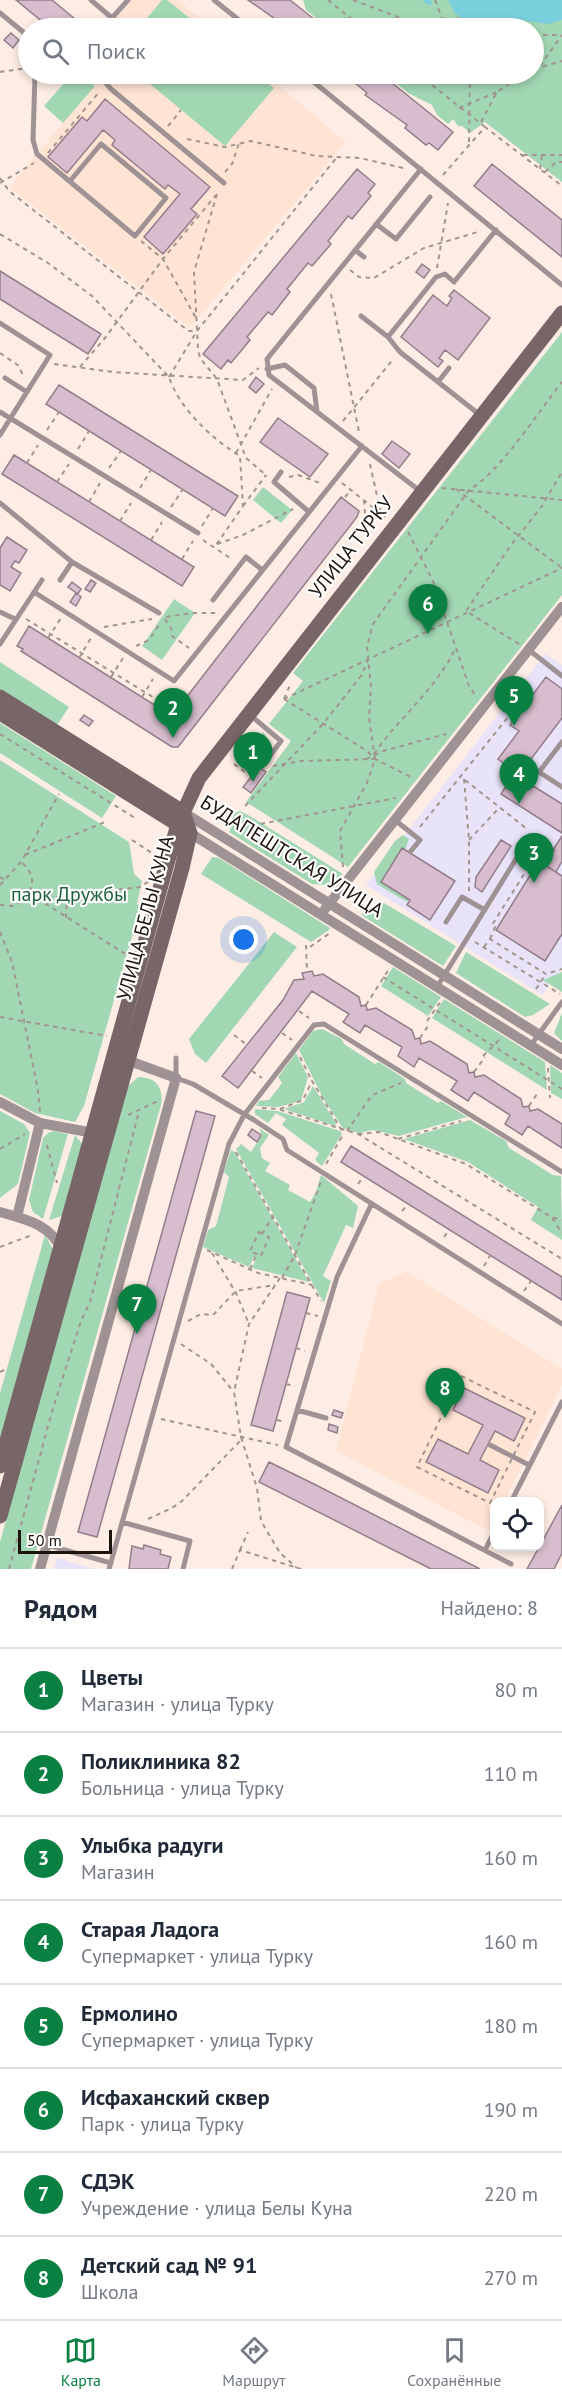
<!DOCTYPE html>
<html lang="ru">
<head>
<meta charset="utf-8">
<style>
	:root { --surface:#fff; --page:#f2f2f3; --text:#1f2937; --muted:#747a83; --line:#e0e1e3; --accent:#0b8043 }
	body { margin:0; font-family:"PT Sans",sans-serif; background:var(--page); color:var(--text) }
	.controls { position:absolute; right:18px; bottom:18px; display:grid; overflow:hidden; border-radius:12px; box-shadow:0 3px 9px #0003 }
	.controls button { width:54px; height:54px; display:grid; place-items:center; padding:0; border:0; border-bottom:2px solid var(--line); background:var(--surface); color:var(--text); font:30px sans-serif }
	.scale { position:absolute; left:18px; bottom:15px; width:94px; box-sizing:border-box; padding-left:6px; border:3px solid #1c130d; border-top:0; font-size:16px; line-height:21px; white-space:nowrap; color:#1c130d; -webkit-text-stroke:4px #fefefe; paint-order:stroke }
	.you { position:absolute; left:244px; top:940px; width:21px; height:21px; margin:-15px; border:4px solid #fff; border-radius:50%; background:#1a73e8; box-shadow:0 0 0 9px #1a73e833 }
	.badge { display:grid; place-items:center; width:39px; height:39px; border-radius:50%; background:var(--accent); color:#fff; font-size:20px; font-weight:700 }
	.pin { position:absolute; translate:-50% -50px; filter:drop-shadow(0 2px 3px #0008) }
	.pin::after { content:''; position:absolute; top:32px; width:21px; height:18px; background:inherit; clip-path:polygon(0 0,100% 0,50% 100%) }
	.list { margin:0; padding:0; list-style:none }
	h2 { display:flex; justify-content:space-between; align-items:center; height:78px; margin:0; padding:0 24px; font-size:26px }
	h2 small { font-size:20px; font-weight:400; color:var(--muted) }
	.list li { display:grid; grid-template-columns:39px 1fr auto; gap:18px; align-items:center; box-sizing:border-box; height:84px; padding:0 24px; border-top:2px solid var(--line) }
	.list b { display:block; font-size:22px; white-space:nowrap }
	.list p { margin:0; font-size:20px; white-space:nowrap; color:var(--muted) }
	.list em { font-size:20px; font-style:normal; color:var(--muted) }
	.icon { flex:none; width:33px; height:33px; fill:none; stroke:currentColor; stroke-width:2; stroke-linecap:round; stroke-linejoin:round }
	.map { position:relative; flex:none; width:562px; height:1569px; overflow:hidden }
	.search { position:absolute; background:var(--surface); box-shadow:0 3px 9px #0003; left:18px; right:18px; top:18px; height:66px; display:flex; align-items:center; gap:15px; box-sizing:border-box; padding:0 21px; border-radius:33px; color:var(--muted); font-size:22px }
	.sheet { height:750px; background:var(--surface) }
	nav { display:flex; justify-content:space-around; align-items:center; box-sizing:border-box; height:84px; border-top:2px solid var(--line); background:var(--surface); font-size:16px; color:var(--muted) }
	nav a { display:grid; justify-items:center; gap:3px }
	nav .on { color:var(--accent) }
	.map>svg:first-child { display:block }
	.commercial { fill:#e8e3f9 }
	.built { fill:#ffe4d4 }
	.green { fill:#a1d7b3 }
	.water { fill:#7acfdd }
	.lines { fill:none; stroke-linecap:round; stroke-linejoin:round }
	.stream { stroke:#7acfdd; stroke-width:4 }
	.building { fill:#d7bdcd; stroke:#947d8b; stroke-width:1.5 }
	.path { stroke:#a2958d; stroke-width:2; stroke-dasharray:4.5 4.5; stroke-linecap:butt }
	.lane { stroke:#9f9294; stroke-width:5 }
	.street { stroke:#9f9294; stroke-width:10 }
	.secondary { stroke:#786568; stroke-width:15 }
	.labels { text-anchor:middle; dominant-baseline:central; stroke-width:4.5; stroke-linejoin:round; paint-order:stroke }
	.street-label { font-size:20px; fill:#1c130d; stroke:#fefefe }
	.park-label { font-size:20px; fill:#1d613c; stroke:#fefefe }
</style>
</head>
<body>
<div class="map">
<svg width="562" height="1569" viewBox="0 0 562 1569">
	<rect width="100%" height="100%" fill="#fdede4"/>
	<path class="commercial" d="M545 654 562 665V968L542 995 366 885Z
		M57 1558 95 1569H54Z"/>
	<path class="built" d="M131 0H178L212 28H107Z
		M105 74H265L346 142 190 328 9 187Z
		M407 1272 562 1369V1385L524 1462 504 1501 494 1502V1520L489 1531 336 1451 379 1284Z"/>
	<path class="green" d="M162 0H167L202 28H139Z
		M303 0H562V182L485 122 470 133 462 126H458L453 119 448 124 437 115 432 105 408 93 389 77 388 74H534V28H343L335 21 329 28 306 10Z
		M72 74H80L95 86 63 123 44 106Z
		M138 74H256L274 88 225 146Z
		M562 332V595L348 867 246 802 291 741 269 724 303 681 293 673Z
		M263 487 292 510 281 523 253 500Z
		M174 599 195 613 162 660 142 646Z
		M0 662 69 707 57 725 0 689Z
		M0 723 116 796 102 818 0 753Z
		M263 732 268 739V745L249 770 240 763Z
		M0 760 129 842 134 874 142 881 137 904 141 905 84 1106 75 1122 35 1113 0 1094Z
		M240 811 250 816 343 874 327 885 312 884 229 832 232 825 227 822 232 814Z
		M403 835 409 839 405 850 402 848 381 882 409 899 407 902 377 884 374 872 395 841Z
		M212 857 219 858 330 928 329 930 311 942 201 874Z
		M384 903 456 946 443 966 361 915 365 909Z
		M274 932 297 947 206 1063 195 1054 189 1039Z
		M466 952 550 1004 533 1015 525 1017 456 973Z
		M393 967 441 997 428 1016 381 986Z
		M562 972V992L543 980Z
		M444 999 545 1062 547 1090 432 1018Z
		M562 1013V1041L554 1033Z
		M322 1029 342 1039 344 1044 375 1064 379 1062 405 1079 406 1083 438 1103 441 1101 467 1117 399 1136 373 1130 358 1133 343 1128 324 1100 299 1050 313 1031Z
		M296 1053 308 1077 301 1101 278 1107 256 1106 259 1101 269 1100 282 1083 278 1077Z
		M550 1065 562 1073V1099L551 1093Z
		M138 1077C156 1077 164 1087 161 1105L31 1569H0V1542L127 1087Z
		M313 1086 336 1123 335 1126 284 1109 304 1102Z
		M255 1109 277 1111 340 1131 342 1134 322 1166 315 1160 319 1153 282 1125 286 1119 276 1113 268 1123 255 1114Z
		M0 1111 24 1124 30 1133 18 1184 0 1198Z
		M470 1120 506 1141 509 1148 553 1175 561 1176 562 1240 531 1220 538 1207 468 1162 404 1139Z
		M259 1128 269 1135 260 1148 262 1158 270 1163 265 1171 290 1185 288 1190 310 1202 316 1192 321 1175 358 1206 353 1228 346 1225 323 1276 331 1281 324 1303 236 1149 241 1144 251 1152 262 1135Z
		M54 1131 68 1134 43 1219 33 1212 29 1200 43 1138 48 1133Z
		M75 1135 82 1144 62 1216 49 1220Z
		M231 1150 235 1152 309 1282 252 1268 256 1259 254 1257 249 1267 203 1247 208 1230 216 1226 229 1177 224 1172Z
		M45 1235 53 1249 0 1440V1393Z"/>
	<path class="water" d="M448 0H562V20L548 24 516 19 467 22 455 13Z"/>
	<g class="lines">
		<path class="stream" d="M425 0 430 3"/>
	</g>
	<path class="building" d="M16 0H52L81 24 78 28H50Z
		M248 0H290L325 28H288Z
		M11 33 19 40 13 48 4 40Z
		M338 74H381L453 132 438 150 429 143 426 145 405 128 407 125 365 95 367 93 349 78 347 81Z
		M105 99 210 187 191 209 197 214 163 254 144 237 180 194 168 185 165 189 112 145 115 140 103 130 67 173 48 157 82 117 87 121Z
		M492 164 562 220V257L474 186Z
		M357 169 375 184 368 193 371 196 352 219 348 216 328 241 331 244 312 266 308 263 287 289 290 292 272 315 268 312 247 337 250 340 231 363 228 360 221 369 203 354Z
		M422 264 430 270 424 278 416 272Z
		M0 271 101 334 88 354 0 299Z
		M454 290 490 318 458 360 445 350 439 358 443 361 438 367 401 337 433 295 447 306 452 298 449 296Z
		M256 377 264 384 256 393 249 387Z
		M59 385 238 496 225 516 46 404Z
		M278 418 328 454 310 477 260 442Z
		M392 441 410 454 399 468 382 454Z
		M14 455 194 567 182 586 2 474Z
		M341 497 359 511 357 517 178 747H172L21 651 23 649 17 646 29 626 172 716Z
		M7 537 27 550 19 563 15 561 11 567 21 573 10 591 0 585V548Z
		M91 580 96 583 90 592 85 589Z
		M72 582 81 589 78 594 68 587Z
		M76 593 81 597 76 606 70 602Z
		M546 677 562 689V718L519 775 498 759 519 731 510 725Z
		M84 715 93 721 89 726 80 720Z
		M259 767 266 772 251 793 243 787Z
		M514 774 562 804V833L501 794Z
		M562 836V861L556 872 544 864Z
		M501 840 511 846 482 892 475 887 476 877Z
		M402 848 455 881 430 920 407 905 410 900 381 882Z
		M539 861 562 876V934L545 961 496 930Z
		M312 971 314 976 323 974 359 997 361 1006 366 1005 367 1010 376 1008 412 1030 415 1039 420 1038 421 1044 430 1041 467 1064 469 1073 474 1072 475 1077 484 1075 521 1099 523 1107 529 1106 530 1111 538 1109 562 1124V1148L528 1126 522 1135 505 1124 510 1115 474 1092 468 1101 451 1090 457 1081 419 1058 414 1067 398 1056 402 1047 365 1025 360 1033 343 1022 349 1014 312 991 238 1088 222 1076 283 1000 294 980 304 979 302 973Z
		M196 1111 215 1116 97 1537 78 1532Z
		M252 1129 261 1135 257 1142 248 1135Z
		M351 1146 562 1277V1300L341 1162Z
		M287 1292 310 1298 273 1431 251 1425Z
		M464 1388 525 1418 514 1441 495 1431 480 1460 499 1470 488 1493 426 1462 438 1439 468 1454 483 1425 453 1410Z
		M334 1410 343 1413 341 1418 332 1415Z
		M329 1424 338 1427 337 1433 328 1430Z
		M269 1462 314 1484 480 1569H431L259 1482Z
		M562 1505V1553L554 1569H527Z
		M144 1545 161 1550 160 1554 171 1557 168 1569H129L132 1546 143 1549Z"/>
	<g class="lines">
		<path class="path" d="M328 0 363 28
			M353 0 403 19 439 28
			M435 0 442 18 452 28
			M451 28 459 17
			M534 35H560
			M540 66 562 35
			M534 69 562 61
			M0 72 28 68
			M418 74 485 127
			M459 108 497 92
			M481 122 497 92 523 74
			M168 126 181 110
			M187 139 225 147 251 141 316 156 360 158 407 169
			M469 142 470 74
			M48 153 100 91
			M523 155H562
			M540 169 542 156
			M225 172 232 164 239 143
			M545 172 556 162H562
			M443 175 485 127 562 186
			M0 178 9 191 182 326 189 331H197
			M0 183 34 163
			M217 194 194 272 198 349 200 358 217 379 246 458 267 476
			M0 234 48 263 92 296 169 377C179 408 212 439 240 456L243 506 214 548
			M141 241 163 259 216 195
			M437 268 448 203
			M350 270 359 277 374 278 424 248 481 231
			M331 294 359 432
			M0 353 19 366 24 378
			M54 364 113 372 243 380 259 368
			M80 367 105 338 163 259 196 318
			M169 377 197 331 337 157
			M343 421 394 358
			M47 430 59 412
			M78 449 89 431
			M236 453 272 389
			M27 463 38 445
			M370 464 381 514
			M109 468 121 451
			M289 477 298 475 320 483
			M57 482 69 464
			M342 483 385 517
			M140 488 151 470
			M442 488 562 500
			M456 489 562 568
			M345 497 351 490
			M364 500 366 526
			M89 502 100 483
			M243 506 266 475
			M171 507 183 489
			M120 521 131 503
			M202 526 213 508
			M408 532 433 581 469 686 477 698
			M151 540 162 522
			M203 540 233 560
			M217 544 243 535 293 509
			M182 559 193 541
			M166 617 192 613H217
			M26 619 169 707
			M165 619 171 628 172 636 189 648
			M104 627 152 619
			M48 638 61 618
			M519 644 466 611 511 545 542 506 562 472
			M136 646 149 640 161 622
			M79 658 91 638
			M111 677 123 658
			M142 697 153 679
			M284 699 290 685
			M284 699 562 568
			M284 699 367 751 375 759 413 778
			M168 713 172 689
			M0 734 135 818
			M374 754C400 716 436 690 456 647
			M366 759 383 751 446 734
			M234 764 248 774
			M273 766 300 761 375 759
			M464 779 469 840V891
			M465 780 527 829
			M245 806 323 724 361 676 368 660
			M420 827 516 707 509 702
			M234 829 396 798
			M132 840 155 855
			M469 840 500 807
			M25 855 105 822
			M343 867 340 831 367 783 375 759 369 718 371 687 367 647 373 624 469 490C499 473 539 411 562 382
			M0 877 3 879 0 882
			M0 885 21 862 59 794
			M30 894 127 955
			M38 899 140 887 149 881
			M0 905 14 906C34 897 39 876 21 862
			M66 918 67 897
			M0 932 12 962 38 1090 40 1112
			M490 939 495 927 492 925 538 852
			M475 942 560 994
			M306 945 307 972
			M310 947 330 933
			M484 947 490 939 546 974 562 969
			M383 977 562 1089
			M536 989 546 974
			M366 1005 389 969
			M299 1011 309 1018
			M0 1017 107 1036
			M427 1021 441 1001
			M282 1033 292 1040
			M234 1035 247 1045
			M420 1038 430 1023
			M483 1056 500 1039
			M300 1057 312 1081
			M548 1068 550 1098
			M252 1071 262 1078
			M474 1072 485 1057
			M529 1106 539 1091
			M262 1108 278 1109 358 1134 562 1259
			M280 1109 303 1100 312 1081 344 1134
			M128 1115 158 1101
			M347 1131 372 1095 401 1083
			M358 1134 379 1132 466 1164 551 1217 562 1220
			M398 1139 461 1121
			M47 1145 57 1183
			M0 1149 25 1134
			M236 1152 321 1301
			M326 1164 344 1133
			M358 1184 364 1176
			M402 1211 408 1204
			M552 1218 562 1233
			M259 1232 269 1237 261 1256 250 1251Z
			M262 1234 273 1216
			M444 1237 449 1230
			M0 1247 32 1235
			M207 1250 258 1273 312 1285
			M212 1253 236 1293 249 1324
			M484 1266 490 1256
			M250 1269 257 1254
			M280 1278 249 1324 234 1392 241 1437 257 1488 261 1521 280 1553 297 1568
			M282 1278 295 1255 321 1181
			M524 1291 531 1281
			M306 1313 318 1316
			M188 1321 201 1314 213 1315 236 1291 275 1285
			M181 1344 211 1364 234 1392
			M296 1348 305 1351
			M0 1372 4 1370
			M461 1376 535 1412 490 1503 417 1467Z
			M286 1384 295 1386
			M161 1419 278 1445
			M277 1420 285 1422
			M148 1519 172 1508 182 1501 241 1440
			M240 1550 248 1532
			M9 1569 53 1408 81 1321 90 1302 139 1111
			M232 1569 240 1550 301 1569"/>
		<path class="lane" d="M91 0 112 18
			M214 0 249 28
			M0 13 28 36
			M103 28 128 0
			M35 74 33 140 37 154 135 236 166 198 101 144 70 181
			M98 74 111 89 224 183
			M304 74 562 285
			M376 224 396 239 430 197
			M355 250 364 257
			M361 316 388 337 436 277 445 274 454 282 496 230
			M0 323 50 355 0 435
			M388 337 400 352 480 415
			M267 369 285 365 314 388 317 412
			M5 378 27 392
			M438 382 449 368
			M0 412 198 533
			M281 472 274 482 308 511
			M420 491 269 375 267 359 421 169
			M0 503 72 562 159 613
			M60 580 72 562
			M34 592 174 681 362 446
			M213 600 246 557 261 569
			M0 612 15 619
			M0 644 42 580
			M529 650 562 676
			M250 715 281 741 267 760
			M562 742 539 772 562 787
			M395 820 420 840 411 851
			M446 922 462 897 485 910
			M437 987 529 838 553 850
			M531 1045 562 1002
			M176 1058V1078L193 1084 254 1120 283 1139 287 1150 562 1324
			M371 1205 337 1277 286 1447 511 1564
			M297 1410 326 1418
			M490 1445 529 1465
			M511 1502 562 1402
			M122 1522 190 1541 183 1569
			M47 1545 111 1563
			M485 1550 494 1532
			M109 1569 229 1144 244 1115 314 1025 324 1024 562 1172"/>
		<path class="street" d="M183 812 562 1049
			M190 833 562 1065
			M325 909 562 607
			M0 1102 40 1123 99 1134
			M0 1212C25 1219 50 1224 61 1249
			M17 1217 40 1123
			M40 1569 176 1078 124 1059"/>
		<path class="secondary" d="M0 697 183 812
			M0 713 185 829
			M0 1466 178 824 199 778 562 313
			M0 1516 182 868 190 833 183 812"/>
	</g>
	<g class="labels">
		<g class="street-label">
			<text transform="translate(351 547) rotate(-52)">УЛИЦА ТУРКУ</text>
			<text transform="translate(292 856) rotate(32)">БУДАПЕШТСКАЯ УЛИЦА</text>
			<text transform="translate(145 918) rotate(-75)">УЛИЦА БЕЛЫ КУНА</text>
		</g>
		<g class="park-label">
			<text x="69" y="894">парк Дружбы</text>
		</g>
	</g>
</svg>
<div class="controls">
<button><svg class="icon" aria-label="locate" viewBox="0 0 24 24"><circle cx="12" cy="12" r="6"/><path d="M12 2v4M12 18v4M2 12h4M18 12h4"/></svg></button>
</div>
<div class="scale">50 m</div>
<div class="you"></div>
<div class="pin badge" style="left:253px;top:782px">1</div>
<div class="pin badge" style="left:173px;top:738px">2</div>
<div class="pin badge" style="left:534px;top:883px">3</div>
<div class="pin badge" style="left:519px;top:804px">4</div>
<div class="pin badge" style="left:514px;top:726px">5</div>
<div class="pin badge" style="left:428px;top:634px">6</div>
<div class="pin badge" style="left:137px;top:1334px">7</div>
<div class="pin badge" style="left:445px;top:1418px">8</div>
<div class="search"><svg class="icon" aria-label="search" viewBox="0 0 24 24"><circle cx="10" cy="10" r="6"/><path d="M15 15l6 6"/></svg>Поиск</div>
</div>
<section class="sheet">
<h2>Рядом<small>Найдено: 8</small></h2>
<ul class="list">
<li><span class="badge">1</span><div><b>Цветы</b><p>Магазин · улица Турку</p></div><em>80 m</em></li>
<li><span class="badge">2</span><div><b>Поликлиника 82</b><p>Больница · улица Турку</p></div><em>110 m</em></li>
<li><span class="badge">3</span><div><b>Улыбка радуги</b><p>Магазин</p></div><em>160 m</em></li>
<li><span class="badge">4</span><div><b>Старая Ладога</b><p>Супермаркет · улица Турку</p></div><em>160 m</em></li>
<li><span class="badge">5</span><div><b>Ермолино</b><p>Супермаркет · улица Турку</p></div><em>180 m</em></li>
<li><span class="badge">6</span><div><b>Исфаханский сквер</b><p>Парк · улица Турку</p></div><em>190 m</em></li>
<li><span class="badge">7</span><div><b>СДЭК</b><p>Учреждение · улица Белы Куна</p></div><em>220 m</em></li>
<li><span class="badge">8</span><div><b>Детский сад № 91</b><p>Школа</p></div><em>270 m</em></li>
</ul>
</section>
<nav>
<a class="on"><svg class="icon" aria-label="map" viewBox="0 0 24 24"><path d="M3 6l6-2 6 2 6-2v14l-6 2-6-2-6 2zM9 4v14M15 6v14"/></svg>Карта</a>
<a><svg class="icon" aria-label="directions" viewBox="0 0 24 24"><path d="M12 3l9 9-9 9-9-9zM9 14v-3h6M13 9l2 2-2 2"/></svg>Маршрут</a>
<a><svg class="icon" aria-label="saved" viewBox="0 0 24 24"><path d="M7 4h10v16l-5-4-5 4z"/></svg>Сохранённые</a>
</nav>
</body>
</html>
